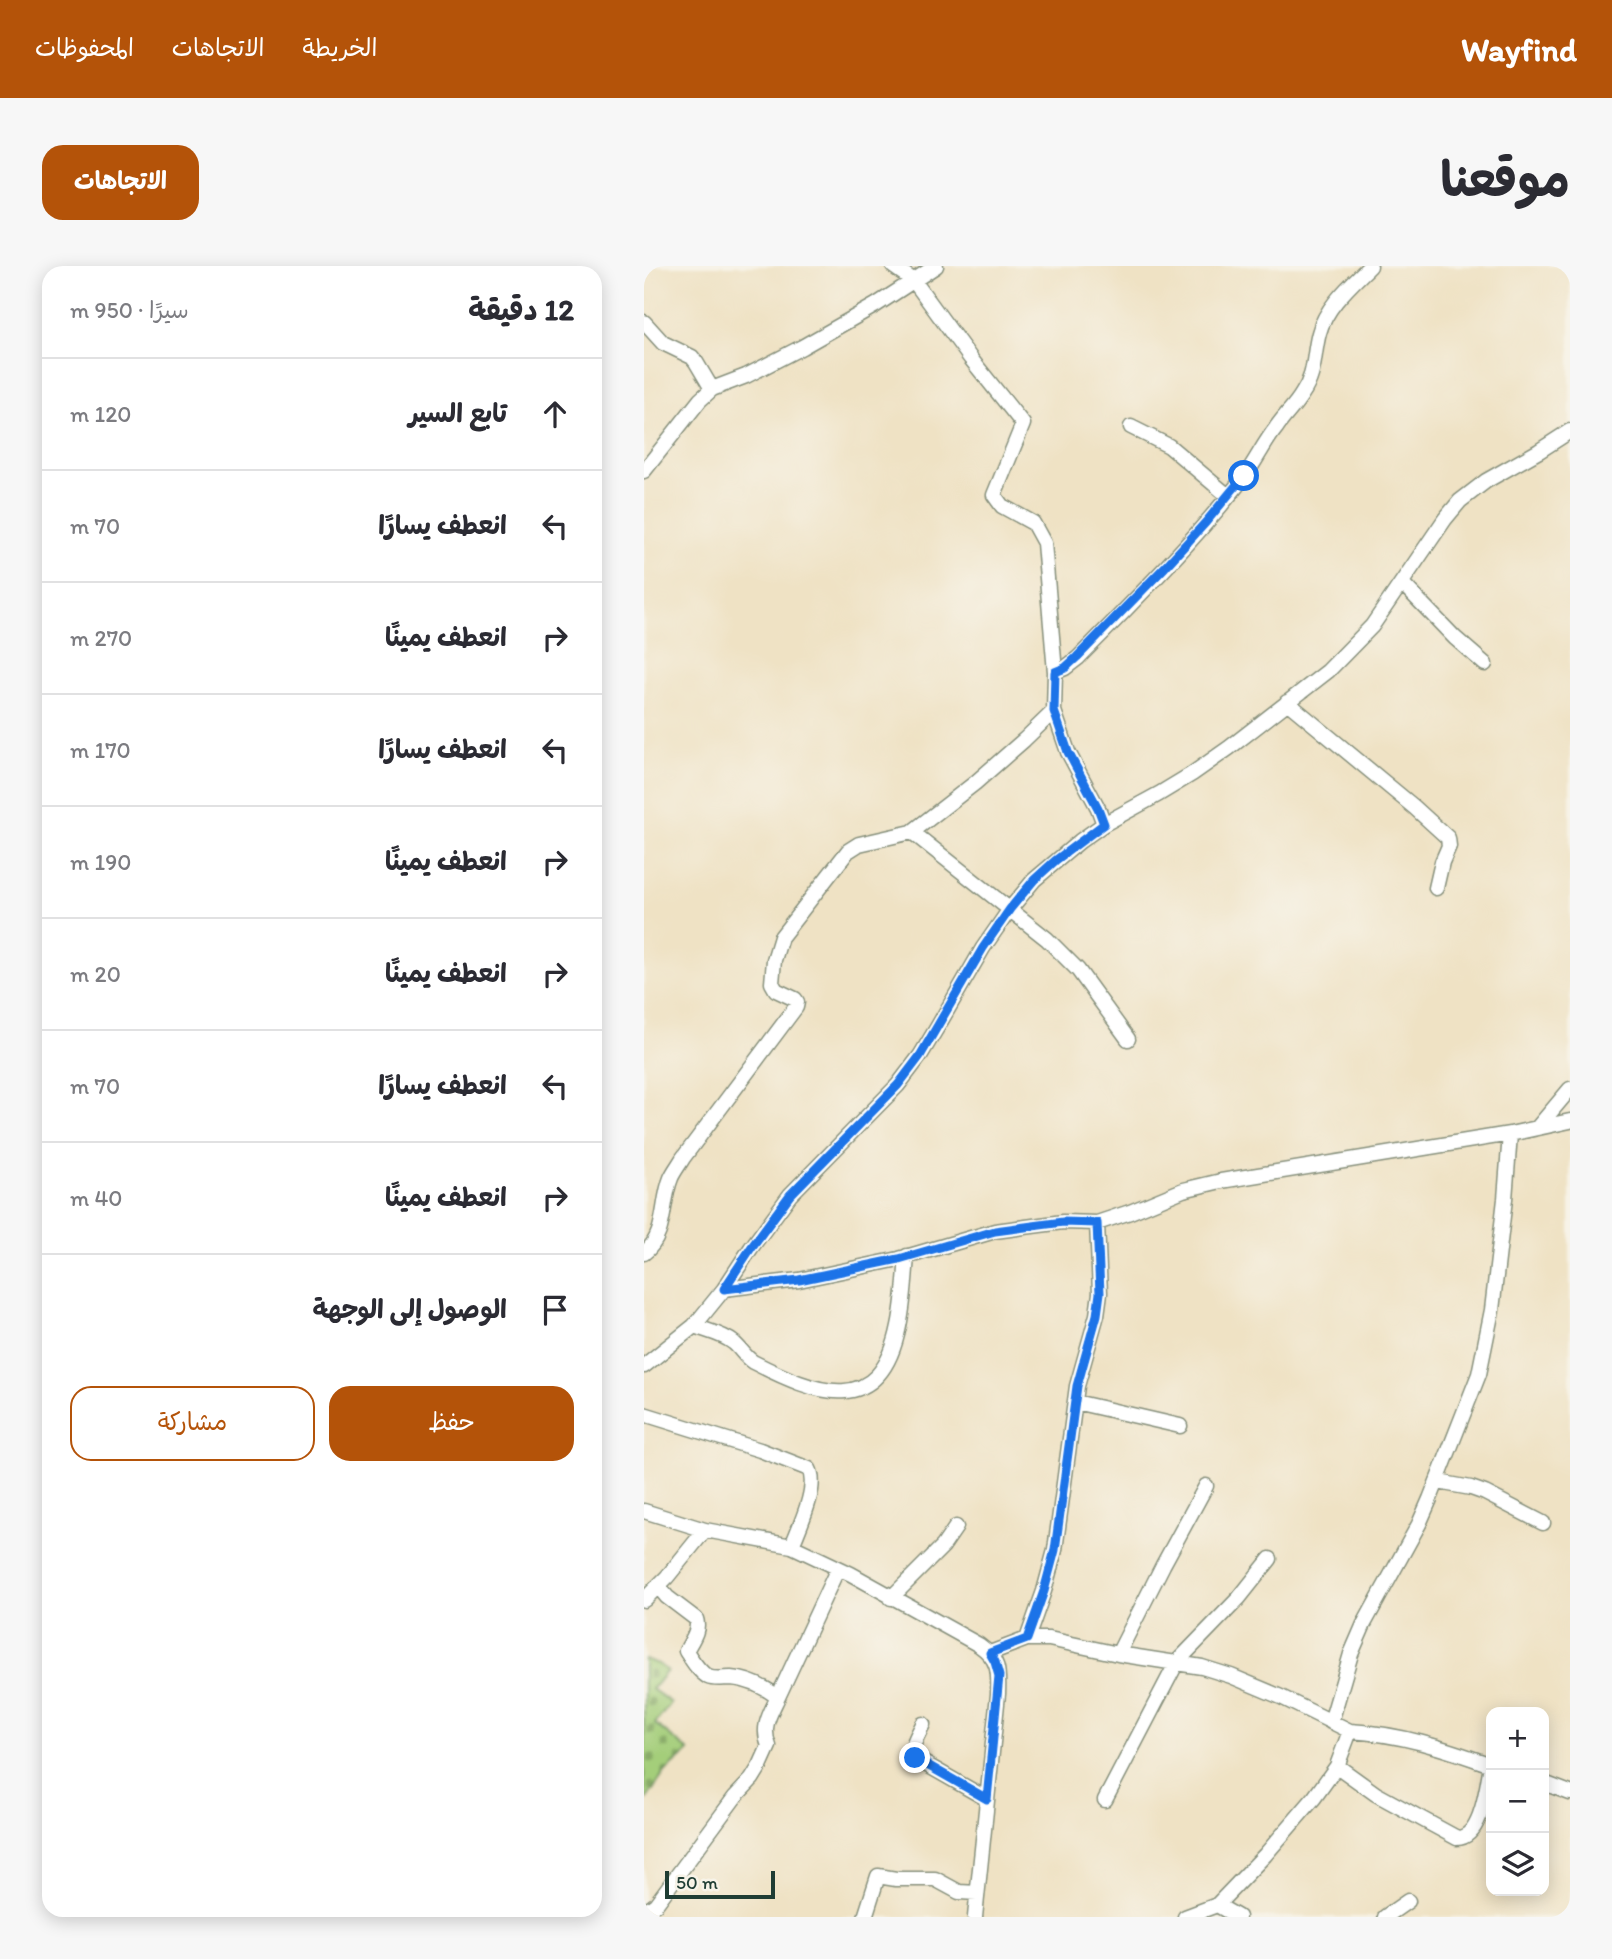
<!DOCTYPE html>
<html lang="ar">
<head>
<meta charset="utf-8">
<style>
	:root { --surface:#fff; --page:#f7f7f7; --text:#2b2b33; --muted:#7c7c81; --line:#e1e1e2; --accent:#b45309 }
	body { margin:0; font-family:Itim,"Playpen Sans Arabic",sans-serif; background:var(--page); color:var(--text); direction:rtl }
	.controls { position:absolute; right:21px; bottom:21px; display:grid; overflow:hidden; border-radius:14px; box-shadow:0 4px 18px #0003 }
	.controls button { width:63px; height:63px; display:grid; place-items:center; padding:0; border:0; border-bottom:2px solid var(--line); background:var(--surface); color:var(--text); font:35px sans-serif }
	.scale { position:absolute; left:21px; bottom:18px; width:110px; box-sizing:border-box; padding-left:7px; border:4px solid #1f3d34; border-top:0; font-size:19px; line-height:24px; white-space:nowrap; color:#1f3d34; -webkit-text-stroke:5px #f7f3e8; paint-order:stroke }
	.stop { position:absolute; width:21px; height:21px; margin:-16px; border:5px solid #1a73e8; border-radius:50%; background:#fff }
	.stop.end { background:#1a73e8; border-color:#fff; box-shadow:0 2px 7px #0008 }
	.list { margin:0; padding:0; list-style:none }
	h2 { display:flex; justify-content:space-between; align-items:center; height:91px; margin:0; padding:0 28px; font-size:30px }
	h2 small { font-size:23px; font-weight:400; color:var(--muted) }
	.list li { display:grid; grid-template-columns:46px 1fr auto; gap:21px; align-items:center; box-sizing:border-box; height:112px; padding:0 28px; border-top:2px solid var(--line) }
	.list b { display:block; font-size:26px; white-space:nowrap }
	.list em { font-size:23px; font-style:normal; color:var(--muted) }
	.actions { display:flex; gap:14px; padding:21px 28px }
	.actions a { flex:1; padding:16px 0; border:2px solid var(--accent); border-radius:21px; text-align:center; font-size:24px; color:var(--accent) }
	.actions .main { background:var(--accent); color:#fff }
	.icon { flex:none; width:38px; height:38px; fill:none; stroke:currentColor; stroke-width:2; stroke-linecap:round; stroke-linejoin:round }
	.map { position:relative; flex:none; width:926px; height:1651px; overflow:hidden; direction:ltr; border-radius:21px }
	header { display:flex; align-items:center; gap:42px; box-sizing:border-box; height:98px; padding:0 35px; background:var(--accent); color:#fff }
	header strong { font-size:33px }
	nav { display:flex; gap:38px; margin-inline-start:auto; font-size:24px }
	.intro { display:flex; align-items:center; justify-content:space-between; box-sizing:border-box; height:168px; padding:0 42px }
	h1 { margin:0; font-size:49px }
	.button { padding:18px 32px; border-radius:21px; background:var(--accent); color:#fff; font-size:24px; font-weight:700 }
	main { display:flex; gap:42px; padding:0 42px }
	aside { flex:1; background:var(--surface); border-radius:21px; box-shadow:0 4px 18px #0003 }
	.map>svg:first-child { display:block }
	.cemetery { fill:url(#cemetery-stones); stroke:#628657; stroke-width:2 }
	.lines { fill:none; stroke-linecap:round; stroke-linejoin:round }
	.minor-casing { stroke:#87907c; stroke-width:17 }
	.minor { stroke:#fff; stroke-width:14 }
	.route { stroke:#1a73e8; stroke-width:9 }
</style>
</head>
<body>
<header>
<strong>Wayfind</strong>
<nav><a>الخريطة</a><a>الاتجاهات</a><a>المحفوظات</a></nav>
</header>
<div class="intro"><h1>موقعنا</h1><a class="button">الاتجاهات</a></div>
<main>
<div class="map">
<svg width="926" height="1651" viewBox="0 0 926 1651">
	<defs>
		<pattern id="cemetery-stones" width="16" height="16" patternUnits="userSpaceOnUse" patternTransform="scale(1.75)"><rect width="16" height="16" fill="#a4ce7a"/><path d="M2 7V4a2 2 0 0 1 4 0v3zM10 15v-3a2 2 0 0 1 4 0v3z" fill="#85a865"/></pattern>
	</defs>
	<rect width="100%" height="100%" fill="#f7f3e8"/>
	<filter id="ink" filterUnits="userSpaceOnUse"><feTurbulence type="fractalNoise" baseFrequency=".0143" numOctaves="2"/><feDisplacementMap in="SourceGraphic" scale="14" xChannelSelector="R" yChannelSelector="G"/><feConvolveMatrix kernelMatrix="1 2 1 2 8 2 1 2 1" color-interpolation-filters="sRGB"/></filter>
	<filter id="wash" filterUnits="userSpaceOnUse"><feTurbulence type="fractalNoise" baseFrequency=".00686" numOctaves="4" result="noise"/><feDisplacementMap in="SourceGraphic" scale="28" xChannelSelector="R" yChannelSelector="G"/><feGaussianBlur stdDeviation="1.57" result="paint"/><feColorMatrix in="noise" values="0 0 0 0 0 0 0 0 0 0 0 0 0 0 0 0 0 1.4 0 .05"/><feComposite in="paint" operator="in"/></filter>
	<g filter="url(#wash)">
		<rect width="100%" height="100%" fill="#efe2c4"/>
		<path class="cemetery" d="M0 1393 14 1398 23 1405 8 1423 27 1437 11 1458 45 1485 21 1506 0 1537Z"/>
	</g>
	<g filter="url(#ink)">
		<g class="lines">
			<defs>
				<path id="minor" d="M249 0 270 15 327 93 379 158 350 229 358 240 389 257 400 277 411 406 410 445 424 486 454 542 460 558
					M0 56 19 77 48 91 52 96 68 123
					M487 161 525 180 583 229
					M0 205 56 134 68 123 102 110 158 81 232 39 292 0
					M758 317 811 372 841 398
					M411 406 421 402 434 392C491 334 550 275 600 211 612 195 620 177 632 162 640 150 651 140 658 128 672 108 669 89 675 67 682 40 707 19 726 0
					M643 436 770 541 804 572 805 580 798 596 792 622
					M268 566 403 673 434 704 484 773
					M894 861 926 823
					M0 987C23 970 17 936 27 912 30 905 35 899 39 892L152 741 153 736 151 733 132 724 128 717 130 694 137 671 204 585 215 578 268 566 331 517 380 474 410 445
					M80 1023 155 1014 255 993 351 965 419 956 453 957 486 946 539 924 577 915 866 868 926 855
					M50 1060C63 1065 79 1068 90 1077 97 1083 101 1091 109 1096 172 1128 236 1154 255 1060 260 1037 261 1014 263 990
					M0 1100 50 1060 80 1023 107 982 146 929 254 819 276 790 294 760 339 682 366 643 390 614 436 575 460 558 515 528 548 508 585 482 684 405 728 360 801 253 816 235 842 215 895 185 926 165
					M431 1136 536 1160
					M0 1148 116 1184 165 1203C175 1221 155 1261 148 1280
					M794 1216 827 1222 841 1227 899 1257
					M0 1245 61 1264 148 1280 207 1308 335 1379C355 1393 355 1405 354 1428L331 1651
					M247 1332 299 1280 312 1261
					M0 1334 23 1311 61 1264
					M383 1373 400 1325 411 1284 433 1120 453 1049 456 1027 453 957
					M346 1387 383 1373H405L474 1388 558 1401 587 1410 637 1431 706 1465 693 1500 670 1532 621 1589 573 1639 541 1651
					M474 1388 519 1299 562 1220
					M134 1431 194 1302
					M687 1456 707 1388 720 1358 775 1258 786 1233 835 1108 848 1044 861 933 866 868
					M279 1458C275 1467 266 1480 269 1491L343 1533
					M693 1500 732 1528 813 1572C838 1572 843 1519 847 1499 800 1482 756 1468 706 1465
					M900 1517 926 1527
					M461 1534 533 1396 595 1332 626 1293
					M573 1639 594 1651
					M0 1647 12 1638 91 1531 108 1513 116 1500 125 1480C117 1461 126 1448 134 1431 120 1421 104 1413 87 1412 79 1412 71 1414 64 1411 54 1405 48 1394 42 1385 47 1375 56 1364 52 1353L23 1331 14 1320
					M221 1651 234 1610 252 1613H291L315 1626 333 1627
					M741 1651 764 1635"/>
			</defs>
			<use href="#minor" class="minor-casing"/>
			<use href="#minor" class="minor"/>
		</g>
	</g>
	<g class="lines" filter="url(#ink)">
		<path class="route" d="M271 1492 343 1533 355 1410 351 1396 346 1387 383 1373 400 1325 411 1284 433 1120 453 1049 456 1027 453 957 419 956 351 965 255 993 155 1014 80 1023 107 982 146 929 254 819 276 790 339 682 366 643 390 614 412 594 460 558 454 542 424 486 410 445 411 406 421 402 433 391 521 301 562 256 600 210"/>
	</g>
</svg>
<div class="controls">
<button>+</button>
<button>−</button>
<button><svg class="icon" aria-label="layers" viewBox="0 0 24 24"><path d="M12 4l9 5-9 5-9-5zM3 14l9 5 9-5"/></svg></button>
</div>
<div class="scale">50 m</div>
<div class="stop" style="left:600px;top:210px"></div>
<div class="stop end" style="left:271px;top:1492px"></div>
</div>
<aside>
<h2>12 دقيقة<small>سيرًا · 950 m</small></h2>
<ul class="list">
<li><svg class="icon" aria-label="ahead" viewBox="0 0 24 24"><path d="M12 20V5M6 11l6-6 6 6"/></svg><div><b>تابع السير</b></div><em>120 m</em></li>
<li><svg class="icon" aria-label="left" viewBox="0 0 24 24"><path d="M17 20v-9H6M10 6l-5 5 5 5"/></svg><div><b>انعطف يسارًا</b></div><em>70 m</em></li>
<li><svg class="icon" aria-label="right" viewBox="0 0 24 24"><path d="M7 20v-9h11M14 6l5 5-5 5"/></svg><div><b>انعطف يمينًا</b></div><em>270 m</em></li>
<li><svg class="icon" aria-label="left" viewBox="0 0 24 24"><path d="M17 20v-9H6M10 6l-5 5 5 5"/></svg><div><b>انعطف يسارًا</b></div><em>170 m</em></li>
<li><svg class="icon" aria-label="right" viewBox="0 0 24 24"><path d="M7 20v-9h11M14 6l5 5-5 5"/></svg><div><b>انعطف يمينًا</b></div><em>190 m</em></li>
<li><svg class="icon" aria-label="right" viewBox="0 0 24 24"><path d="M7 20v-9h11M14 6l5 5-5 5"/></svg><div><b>انعطف يمينًا</b></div><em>20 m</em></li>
<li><svg class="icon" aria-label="left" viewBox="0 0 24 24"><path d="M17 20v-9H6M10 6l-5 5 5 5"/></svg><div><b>انعطف يسارًا</b></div><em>70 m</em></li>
<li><svg class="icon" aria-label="right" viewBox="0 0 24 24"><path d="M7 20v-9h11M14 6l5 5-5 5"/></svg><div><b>انعطف يمينًا</b></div><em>40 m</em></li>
<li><svg class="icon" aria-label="arrive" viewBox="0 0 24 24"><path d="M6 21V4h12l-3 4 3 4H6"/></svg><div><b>الوصول إلى الوجهة</b></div></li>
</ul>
<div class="actions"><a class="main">حفظ</a><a>مشاركة</a></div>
</aside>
</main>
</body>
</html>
